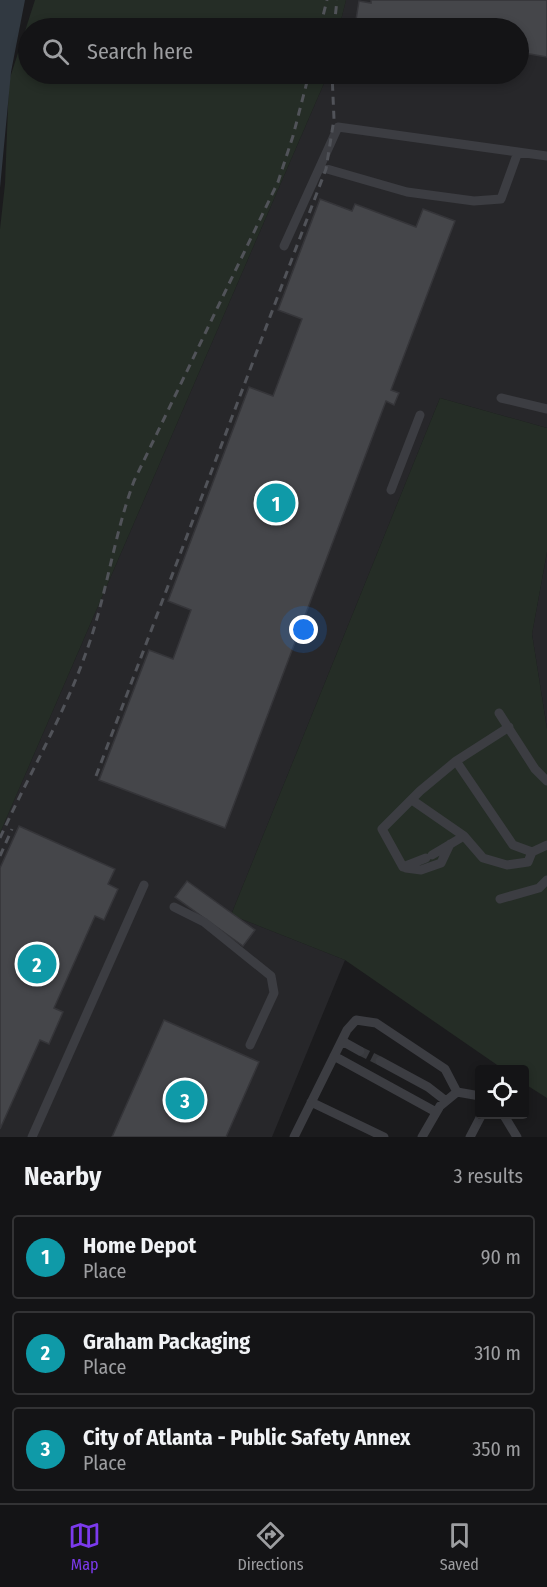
<!DOCTYPE html>
<html lang="en">
<head>
<meta charset="utf-8">
<style>
	:root { --surface:#141416; --page:#1d1d1f; --text:#f1f3f6; --muted:#9d9ea1; --line:#333335; --accent:#7c3aed }
	body { margin:0; font-family:"Fira Sans Condensed",sans-serif; background:var(--page); color:var(--text) }
	.controls { position:absolute; right:18px; bottom:18px; display:grid; overflow:hidden; border-radius:6px; box-shadow:0 3px 9px #0003 }
	.controls button { width:54px; height:54px; display:grid; place-items:center; padding:0; border:0; border-bottom:2px solid var(--line); background:var(--surface); color:var(--text); font:30px sans-serif }
	.you { position:absolute; left:304px; top:630px; width:21px; height:21px; margin:-15px; border:4px solid #fff; border-radius:50%; background:#1a73e8; box-shadow:0 0 0 9px #1a73e833 }
	.badge { display:grid; place-items:center; width:39px; height:39px; border-radius:50%; background:var(--accent); color:#fff; font-size:20px; font-weight:700 }
	.pin { position:absolute; translate:-50% -50%; border:3px solid #fff; box-shadow:0 2px 6px #0006 }
	.list { margin:0; padding:0; list-style:none }
	h2 { display:flex; justify-content:space-between; align-items:center; height:78px; margin:0; padding:0 24px; font-size:26px }
	h2 small { font-size:20px; font-weight:400; color:var(--muted) }
	.list li { display:grid; grid-template-columns:39px 1fr auto; gap:18px; align-items:center; box-sizing:border-box; height:84px; margin:0 12px 12px; padding:0 12px; border:2px solid var(--line); border-radius:6px }
	.list b { display:block; font-size:22px; white-space:nowrap }
	.list p { margin:0; font-size:20px; white-space:nowrap; color:var(--muted) }
	.list em { font-size:20px; font-style:normal; color:var(--muted) }
	.icon { flex:none; width:33px; height:33px; fill:none; stroke:currentColor; stroke-width:2; stroke-linecap:round; stroke-linejoin:round }
	.map { position:relative; flex:none; width:547px; height:1137px; overflow:hidden }
	.search { position:absolute; background:var(--surface); box-shadow:0 3px 9px #0003; left:18px; right:18px; top:18px; height:66px; display:flex; align-items:center; gap:15px; box-sizing:border-box; padding:0 21px; border-radius:33px; color:var(--muted); font-size:22px }
	.sheet { height:366px; background:var(--surface) }
	nav { display:flex; justify-content:space-around; align-items:center; box-sizing:border-box; height:84px; border-top:2px solid var(--line); background:var(--surface); font-size:16px; color:var(--muted) }
	nav a { display:grid; justify-items:center; gap:3px }
	nav .on { color:var(--accent) }
	.map>svg:first-child { display:block }
	.built { fill:#27272a }
	.green { fill:#252d26 }
	.water { fill:#313941 }
	.building { fill:#45464a; stroke:#353539; stroke-width:1.5 }
	.lines { fill:none; stroke-linecap:round; stroke-linejoin:round }
	.minor-tunnel { stroke:#38393d; stroke-width:9; stroke-dasharray:9 4.5; stroke-linecap:butt }
	.minor { stroke:#3c3d42; stroke-width:9 }
	.rail { stroke:#515359; stroke-width:3; stroke-dasharray:8 6; stroke-linecap:butt }
</style>
</head>
<body>
<div class="map">
<svg width="547" height="1137" viewBox="0 0 547 1137">
	<rect width="100%" height="100%" fill="#1b1b1d"/>
	<path class="built" d="M346 0H547V428L440 398 231 915 345 960 272 1137H0V833L328 74H518V28H339Z
		M547 552V729L532 634Z"/>
	<path class="green" d="M35 0H346L339 28H28V74H328L0 833V229L5 184 9 81Z
		M440 398 547 428V552L532 634 547 729V1098L525 1084 524 1070 503 1069 345 960 231 915Z"/>
	<path class="water" d="M0 0H25L11 72 0 188Z"/>
	<path class="building" d="M371 0H547V57L518 52V28H372L355 26 359 1 371 3Z
		M320 199 352 211 355 204 416 227 423 209 455 221 391 390 399 393 394 405 386 401 225 828 99 780 149 650 173 659 191 610 168 601 249 387 273 396 302 319 278 310Z
		M19 826 115 869 108 884 118 889 104 920 95 916 54 1008 63 1012 49 1044 40 1040 0 1129V868Z
		M187 881 255 930 243 946 175 897Z
		M164 1020 259 1062 226 1137H112Z"/>
	<g class="lines">
		<path class="minor-tunnel" d="M360 1051 380 1061"/>
		<path class="minor" d="M320 167 407 192 474 201 501 199 518 152
			M284 246 338 127 547 156
			M501 398 547 409
			M391 490 420 415
			M499 713 535 769 547 781
			M456 761 513 845 532 852
			M412 800 464 836
			M432 855 464 836 483 858 507 865 528 862 532 852 547 845
			M426 858 403 867 382 829 420 791 456 761 509 727
			M406 868 421 870 441 863 450 844
			M500 899 539 888 547 880
			M174 907 204 922 271 976 274 993 250 1045
			M342 1041 360 1051
			M334 1056 436 1112
			M380 1061 428 1087 446 1101
			M311 1102 384 1137
			M503 1114 517 1137
			M32 1137 144 885
			M294 1137 347 1030 356 1020 376 1023 445 1069 457 1092
			M422 1137 440 1106 457 1092 480 1096
			M470 1137 481 1116"/>
		<path class="rail" d="M320 28 327 0
			M334 28 337 0
			M96 776 326 169 334 119 332 74
			M0 838C29 774 65 714 88 647 107 593 114 535 134 481L278 182 293 136 309 74
			M0 856 12 829"/>
	</g>
</svg>
<div class="controls">
<button><svg class="icon" aria-label="locate" viewBox="0 0 24 24"><circle cx="12" cy="12" r="6"/><path d="M12 2v4M12 18v4M2 12h4M18 12h4"/></svg></button>
</div>
<div class="you"></div>
<div class="pin badge" style="left:276px;top:503px;background:#0f9aa8">1</div>
<div class="pin badge" style="left:37px;top:964px;background:#0f9aa8">2</div>
<div class="pin badge" style="left:185px;top:1100px;background:#0f9aa8">3</div>
<div class="search"><svg class="icon" aria-label="search" viewBox="0 0 24 24"><circle cx="10" cy="10" r="6"/><path d="M15 15l6 6"/></svg>Search here</div>
</div>
<section class="sheet">
<h2>Nearby<small>3 results</small></h2>
<ul class="list">
<li><span class="badge" style="background:#0f9aa8">1</span><div><b>Home Depot</b><p>Place</p></div><em>90 m</em></li>
<li><span class="badge" style="background:#0f9aa8">2</span><div><b>Graham Packaging</b><p>Place</p></div><em>310 m</em></li>
<li><span class="badge" style="background:#0f9aa8">3</span><div><b>City of Atlanta - Public Safety Annex</b><p>Place</p></div><em>350 m</em></li>
</ul>
</section>
<nav>
<a class="on"><svg class="icon" aria-label="map" viewBox="0 0 24 24"><path d="M3 6l6-2 6 2 6-2v14l-6 2-6-2-6 2zM9 4v14M15 6v14"/></svg>Map</a>
<a><svg class="icon" aria-label="directions" viewBox="0 0 24 24"><path d="M12 3l9 9-9 9-9-9zM9 14v-3h6M13 9l2 2-2 2"/></svg>Directions</a>
<a><svg class="icon" aria-label="saved" viewBox="0 0 24 24"><path d="M7 4h10v16l-5-4-5 4z"/></svg>Saved</a>
</nav>
</body>
</html>
